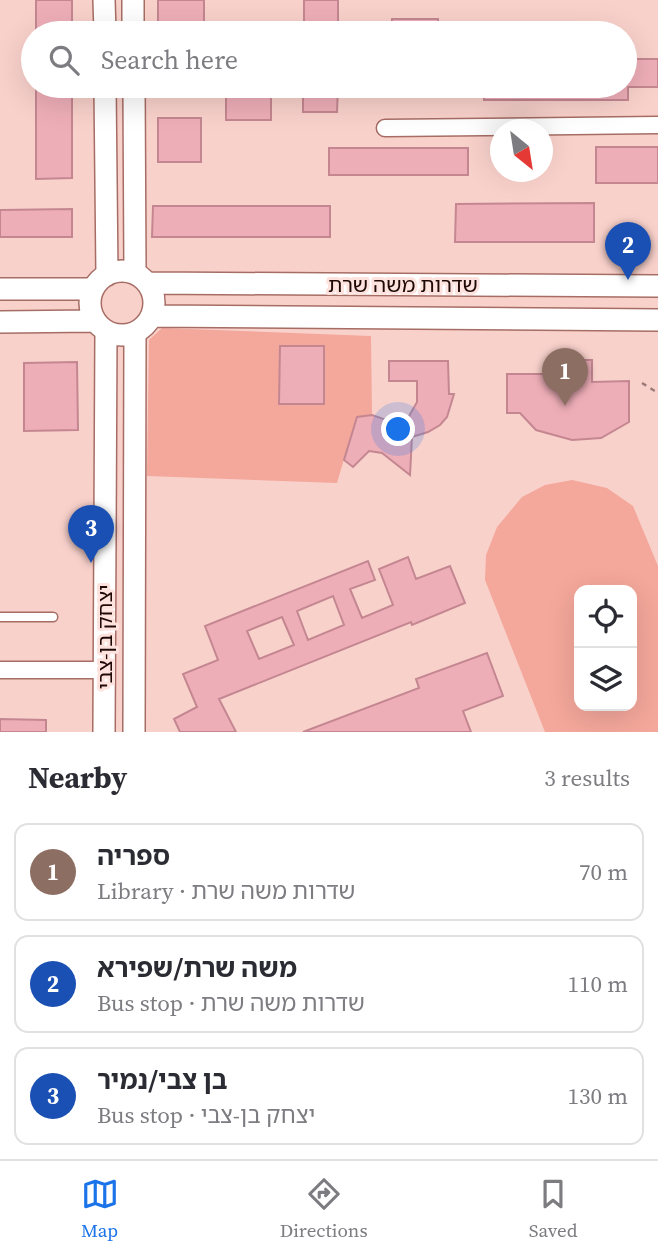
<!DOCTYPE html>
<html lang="en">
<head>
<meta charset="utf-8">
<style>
	:root { --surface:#fff; --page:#f2f2f3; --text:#2b2b33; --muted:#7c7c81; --line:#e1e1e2; --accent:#1a73e8 }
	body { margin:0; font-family:"Source Serif 4","Noto Sans Hebrew",serif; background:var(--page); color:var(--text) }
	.controls { position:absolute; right:21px; bottom:21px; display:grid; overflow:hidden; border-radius:14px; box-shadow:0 7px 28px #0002 }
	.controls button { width:63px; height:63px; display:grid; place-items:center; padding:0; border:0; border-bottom:2px solid var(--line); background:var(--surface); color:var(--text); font:35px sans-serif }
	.compass { position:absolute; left:490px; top:119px; width:63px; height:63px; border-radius:50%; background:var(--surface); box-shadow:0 7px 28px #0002; rotate:150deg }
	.you { position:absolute; left:399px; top:430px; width:24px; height:24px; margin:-18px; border:5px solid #fff; border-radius:50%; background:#1a73e8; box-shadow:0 0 0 10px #1a73e833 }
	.badge { display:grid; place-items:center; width:46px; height:46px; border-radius:50%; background:var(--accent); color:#fff; font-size:23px; font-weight:700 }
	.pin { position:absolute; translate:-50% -58px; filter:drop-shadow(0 2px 4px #0008) }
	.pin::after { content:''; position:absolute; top:37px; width:24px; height:21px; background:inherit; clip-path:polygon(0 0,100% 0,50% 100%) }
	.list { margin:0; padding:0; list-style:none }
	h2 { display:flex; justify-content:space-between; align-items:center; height:91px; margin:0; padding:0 28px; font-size:30px }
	h2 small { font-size:23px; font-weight:400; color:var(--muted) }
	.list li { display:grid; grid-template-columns:46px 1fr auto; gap:21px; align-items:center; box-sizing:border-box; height:98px; margin:0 14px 14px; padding:0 14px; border:2px solid var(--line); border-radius:14px }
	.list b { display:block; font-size:26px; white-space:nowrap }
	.list p { margin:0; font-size:23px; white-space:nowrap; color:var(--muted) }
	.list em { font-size:23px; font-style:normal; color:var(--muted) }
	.icon { flex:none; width:38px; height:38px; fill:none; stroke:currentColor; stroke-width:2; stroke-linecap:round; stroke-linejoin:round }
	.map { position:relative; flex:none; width:658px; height:732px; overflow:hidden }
	.search { position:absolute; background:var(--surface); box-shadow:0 7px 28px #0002; left:21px; right:21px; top:21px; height:77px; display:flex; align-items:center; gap:18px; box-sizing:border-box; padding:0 24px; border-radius:38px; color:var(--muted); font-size:26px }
	.sheet { height:427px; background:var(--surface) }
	nav { display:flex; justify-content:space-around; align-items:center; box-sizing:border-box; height:98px; border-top:2px solid var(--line); background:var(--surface); font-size:19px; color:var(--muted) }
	nav a { display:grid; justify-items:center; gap:4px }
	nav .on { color:var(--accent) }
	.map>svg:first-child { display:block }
	.green { fill:#f4a79b; fill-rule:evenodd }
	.building { fill:#eeaeb8; stroke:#c48791; stroke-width:2; fill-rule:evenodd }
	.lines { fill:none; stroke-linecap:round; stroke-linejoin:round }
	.lane-casing { stroke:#a66d64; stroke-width:11 }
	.street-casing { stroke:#a66d64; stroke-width:19 }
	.secondary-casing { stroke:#a66d64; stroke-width:24 }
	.path { stroke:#9c7c78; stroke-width:2.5; stroke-dasharray:5 5; stroke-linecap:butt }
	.lane { stroke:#fff; stroke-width:8 }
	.street { stroke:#fff; stroke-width:16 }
	.secondary { stroke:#fff; stroke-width:21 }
	.labels { text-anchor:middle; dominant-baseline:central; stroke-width:6; stroke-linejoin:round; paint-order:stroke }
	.street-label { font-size:21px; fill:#1f0907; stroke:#fde2de }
</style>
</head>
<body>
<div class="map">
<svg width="658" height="732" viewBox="0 0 658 732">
	<rect width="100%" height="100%" fill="#f9d1cb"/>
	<path class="green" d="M162 328 371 336 372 415 356 418 337 483 147 476 149 340Z
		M572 480 607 488 633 506 658 566V732H545L485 580 486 555 497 527 522 497 545 485ZM579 590H632V706H579Z"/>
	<path class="building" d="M36 0H72V33H36Z
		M158 0H204V33H158Z
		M304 0H338V33H304Z
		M392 19H438V33H392Z
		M625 59H658V87H628V100H484V86H625Z
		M36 86H72V178L36 179Z
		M226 86H271V120H226Z
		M303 86H338L337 112H303Z
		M158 118H201V162H158Z
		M596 147H658V183H596Z
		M329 148H468V175H329Z
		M594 203V242H455L456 204Z
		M153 206H330V237H152Z
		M72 209V237H0V210Z
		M280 346H324V404H279Z
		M563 360H592V382L629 381V422L601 438 572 440 536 430 520 413H507V374H563Z
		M389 361H448L449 394H454L447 417 440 425 428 432 412 437 410 475 382 453 369 451 353 467 344 460 357 417 372 415 395 423 408 418 417 402V381H389Z
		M77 362 78 430 24 431V363Z
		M408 557 416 579 450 566 465 603 412 625 411 622 219 699 236 732H180L174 719 197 707 183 674 218 660 205 626 368 561 375 580 350 589 362 618 393 605 379 569ZM333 596 344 625 308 640 297 611ZM282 617 294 645 259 659 247 631Z
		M487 653 503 696 463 711 471 732H303L419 688 416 679Z
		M0 719 46 720V732H0Z"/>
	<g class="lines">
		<defs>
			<path id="lane" d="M0 617H53"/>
			<path id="street" d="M385 128 658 125
				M0 670H104"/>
			<path id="secondary" d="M104 0 105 33
				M133 0V33
				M105 86 107 275
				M134 86 135 273
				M90 303a32 32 0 1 1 64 0a32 32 0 1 1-64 0Z
				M148 283 658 286
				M0 289H93
				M152 316 658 320
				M0 322 95 321
				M104 732 106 331
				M134 732 135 333"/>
		</defs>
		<use href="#lane" class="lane-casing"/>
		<use href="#street" class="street-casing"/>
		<use href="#secondary" class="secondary-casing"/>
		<path class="path" d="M642 383 658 393"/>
		<use href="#lane" class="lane"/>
		<use href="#street" class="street"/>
		<use href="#secondary" class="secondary"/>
	</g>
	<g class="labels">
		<g class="street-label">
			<text x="403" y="284">שדרות משה שרת</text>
			<text transform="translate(104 637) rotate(-90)">יצחק בן-צבי</text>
		</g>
	</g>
</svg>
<div class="controls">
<button><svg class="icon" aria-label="locate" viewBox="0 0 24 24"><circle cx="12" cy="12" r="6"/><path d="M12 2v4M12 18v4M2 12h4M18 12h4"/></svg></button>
<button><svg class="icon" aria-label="layers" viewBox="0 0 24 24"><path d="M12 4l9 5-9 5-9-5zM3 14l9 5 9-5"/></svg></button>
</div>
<svg class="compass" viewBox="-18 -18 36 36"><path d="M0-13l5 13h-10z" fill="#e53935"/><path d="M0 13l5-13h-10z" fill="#7c7c81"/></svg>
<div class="you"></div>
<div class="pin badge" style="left:565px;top:406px;background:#8d6e63">1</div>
<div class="pin badge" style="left:628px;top:280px;background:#1a4fb4">2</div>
<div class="pin badge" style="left:91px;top:563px;background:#1a4fb4">3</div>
<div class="search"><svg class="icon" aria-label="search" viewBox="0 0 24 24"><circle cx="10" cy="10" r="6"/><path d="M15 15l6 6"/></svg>Search here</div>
</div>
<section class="sheet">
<h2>Nearby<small>3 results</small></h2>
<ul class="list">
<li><span class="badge" style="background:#8d6e63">1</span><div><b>ספריה</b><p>Library · שדרות משה שרת</p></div><em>70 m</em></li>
<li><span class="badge" style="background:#1a4fb4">2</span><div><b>משה שרת/שפירא</b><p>Bus stop · שדרות משה שרת</p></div><em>110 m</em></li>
<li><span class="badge" style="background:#1a4fb4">3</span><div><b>בן צבי/נמיר</b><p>Bus stop · יצחק בן-צבי</p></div><em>130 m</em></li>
</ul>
</section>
<nav>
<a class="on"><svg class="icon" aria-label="map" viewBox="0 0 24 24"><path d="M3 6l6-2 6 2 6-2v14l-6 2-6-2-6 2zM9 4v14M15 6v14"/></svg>Map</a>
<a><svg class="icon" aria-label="directions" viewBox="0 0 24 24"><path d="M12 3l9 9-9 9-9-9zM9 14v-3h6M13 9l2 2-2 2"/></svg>Directions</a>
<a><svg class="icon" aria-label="saved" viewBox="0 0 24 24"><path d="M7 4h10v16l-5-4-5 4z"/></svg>Saved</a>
</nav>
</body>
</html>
